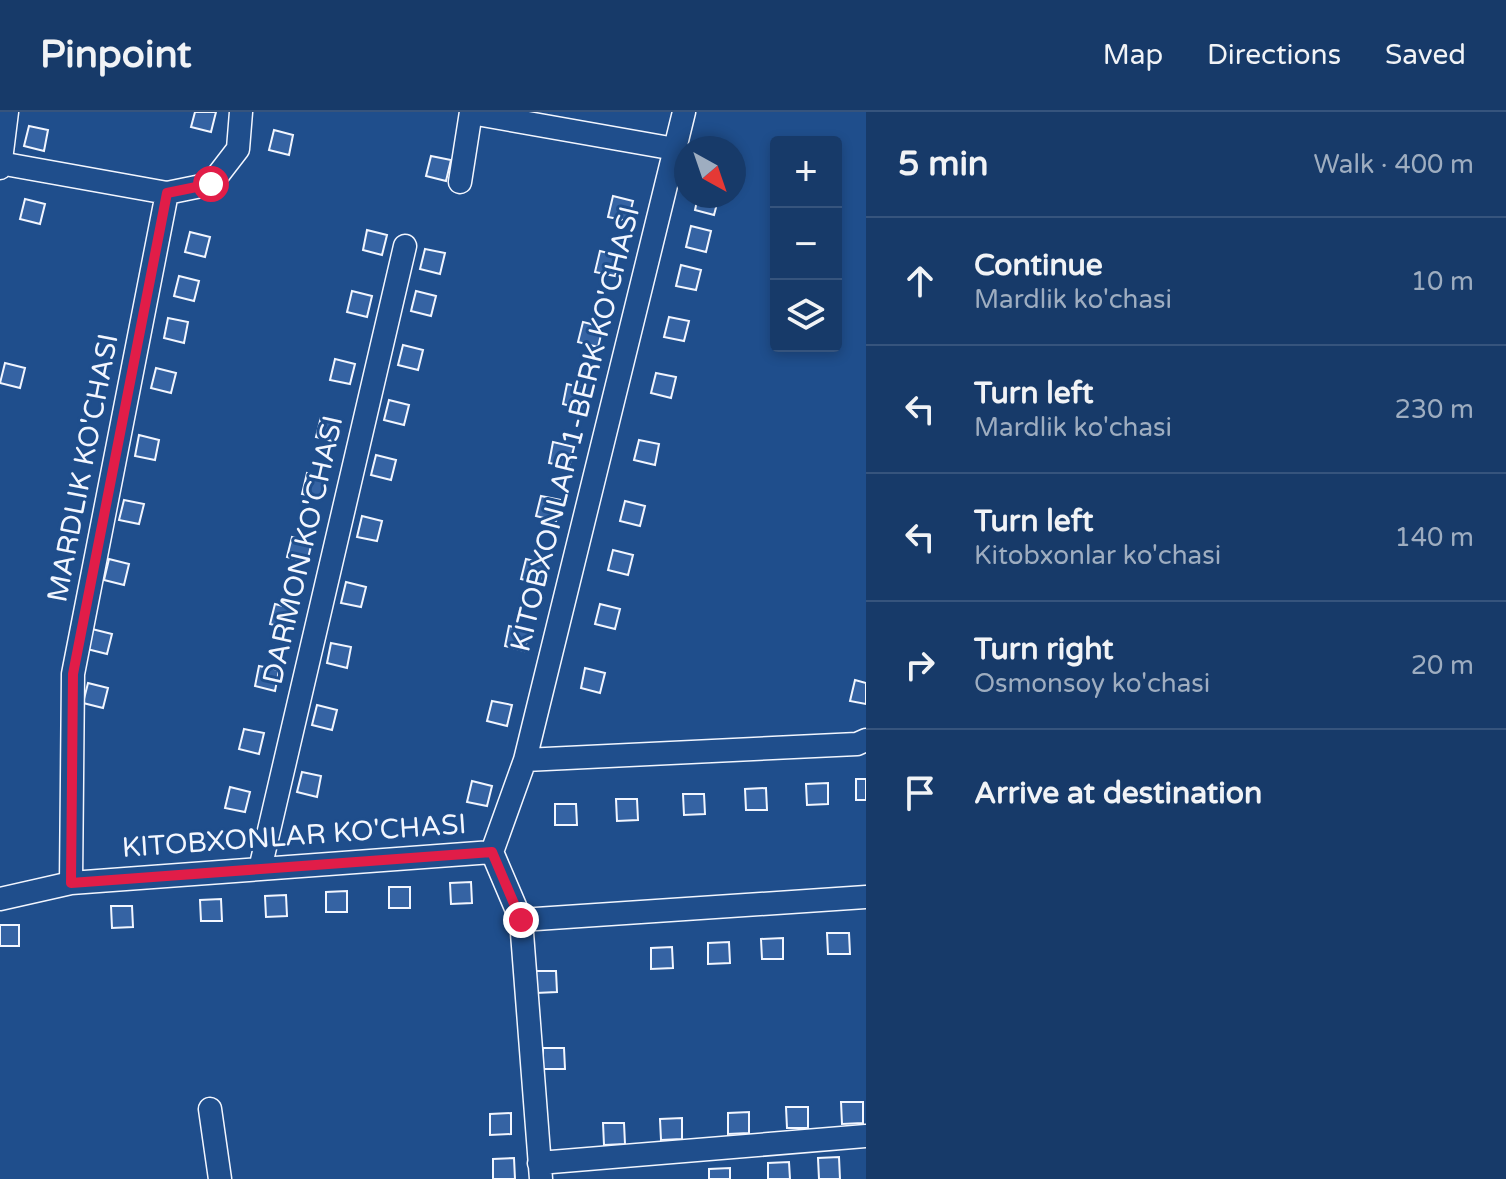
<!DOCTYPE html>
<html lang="en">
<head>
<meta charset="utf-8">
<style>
	:root { --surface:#173a69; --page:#20416f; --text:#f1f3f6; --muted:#9eadc0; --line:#36547d }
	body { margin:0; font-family:"Varela Round",sans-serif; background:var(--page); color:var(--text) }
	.controls { position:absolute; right:24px; top:24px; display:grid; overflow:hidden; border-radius:8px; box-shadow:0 4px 12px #0003 }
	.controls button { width:72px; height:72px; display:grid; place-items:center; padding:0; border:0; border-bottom:2px solid var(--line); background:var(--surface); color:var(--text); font:40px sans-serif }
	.compass { position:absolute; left:674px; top:24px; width:72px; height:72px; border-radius:50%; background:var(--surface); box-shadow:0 4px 12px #0003; rotate:140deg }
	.stop { position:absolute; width:24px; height:24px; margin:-18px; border:6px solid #e11d48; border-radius:50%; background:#fff }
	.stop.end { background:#e11d48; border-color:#fff; box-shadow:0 2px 8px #0008 }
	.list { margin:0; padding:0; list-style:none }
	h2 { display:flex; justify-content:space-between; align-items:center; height:104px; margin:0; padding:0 32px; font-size:34px }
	h2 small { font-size:26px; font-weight:400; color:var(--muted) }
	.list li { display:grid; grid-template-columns:52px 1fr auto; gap:24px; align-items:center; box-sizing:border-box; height:128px; padding:0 32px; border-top:2px solid var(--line) }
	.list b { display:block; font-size:30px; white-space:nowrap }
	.list p { margin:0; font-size:26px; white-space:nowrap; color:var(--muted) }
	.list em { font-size:26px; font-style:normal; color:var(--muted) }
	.icon { flex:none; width:44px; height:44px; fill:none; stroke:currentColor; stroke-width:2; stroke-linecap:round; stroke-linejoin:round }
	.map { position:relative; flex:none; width:866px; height:1067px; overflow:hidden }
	header { display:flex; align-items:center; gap:48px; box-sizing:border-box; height:112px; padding:0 40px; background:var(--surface); border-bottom:2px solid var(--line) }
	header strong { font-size:38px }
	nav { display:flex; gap:44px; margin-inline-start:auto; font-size:28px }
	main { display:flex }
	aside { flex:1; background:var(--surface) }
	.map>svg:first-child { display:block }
	.building { fill:#3563a3; stroke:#f2f6ff; stroke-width:2 }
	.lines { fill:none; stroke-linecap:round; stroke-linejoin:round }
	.minor-casing { stroke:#f2f6ff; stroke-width:25 }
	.minor { stroke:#1f4e8c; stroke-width:22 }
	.route { stroke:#e11d48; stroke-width:10 }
	.labels { text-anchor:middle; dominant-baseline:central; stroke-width:6; stroke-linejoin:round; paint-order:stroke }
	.street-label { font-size:28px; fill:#f2f6ff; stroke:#1f4e8c }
</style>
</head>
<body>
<header>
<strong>Pinpoint</strong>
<nav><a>Map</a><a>Directions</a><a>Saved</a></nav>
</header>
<main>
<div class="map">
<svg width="866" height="1067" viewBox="0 0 866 1067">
	<rect width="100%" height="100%" fill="#1f4e8c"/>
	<path class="building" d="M195 0H216L211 20 191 15Z
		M29 14 48 18 44 39 24 34Z
		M274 18 293 23 289 43 269 38Z
		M431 44 451 48 446 69 426 64Z
		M613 84 633 89 628 109 608 105Z
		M698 84H719L714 103 695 98Z
		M25 87 45 92 40 112 20 107Z
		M691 114 711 119 706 140 686 135Z
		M367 118 387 123 382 143 363 138Z
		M190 120 210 125 205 145 185 140Z
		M425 137 445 141 440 162 420 157Z
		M600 139 620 144 615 164 595 160Z
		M681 153 701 158 696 178 676 174Z
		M179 164 199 169 194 189 174 184Z
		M352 179 372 184 367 205 347 200Z
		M416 179 436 184 431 204 411 199Z
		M669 205 689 209 684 229 664 225Z
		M168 206 188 210 184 231 164 226Z
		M583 210 603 215 598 235 578 230Z
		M403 233 423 238 418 258 398 253Z
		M335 247 355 252 350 272 330 268Z
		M5 251 25 256 20 276 0 271Z
		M156 256 176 261 171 281 151 276Z
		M656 261 676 265 671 286 651 281Z
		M567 272 587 277 582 297 563 292Z
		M389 288 409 293 404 313 384 308Z
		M321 305 341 309 336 330 316 325Z
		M139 323 159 328 155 348 135 344Z
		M639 328 659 332 655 353 634 348Z
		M553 330 574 335 569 355 549 351Z
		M376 343 396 348 391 368 371 363Z
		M307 361 327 366 322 386 302 382Z
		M541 384 561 388 556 409 536 404Z
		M124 388 144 392 139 412 119 408Z
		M625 389 645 394 640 414 620 409Z
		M362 404 382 409 377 429 357 425Z
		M292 425 312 430 307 450 287 445Z
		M613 438 633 443 628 463 608 458Z
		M109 447 129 452 124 473 104 468Z
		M526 447 546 452 541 472 521 467Z
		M346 470 366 475 361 495 341 491Z
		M275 492 295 497 290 517 270 512Z
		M600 492 620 497 615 517 595 512Z
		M509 514 530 519 524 539 505 534Z
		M92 517 112 522 107 542 87 537Z
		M331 531 351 535 347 556 327 551Z
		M259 554 279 558 275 579 255 574Z
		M585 556 605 561 600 581 581 576Z
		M855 568 866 571V592L850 589Z
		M88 571 108 576 103 596 83 591Z
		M492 589 512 593 507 614 487 609Z
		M317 593 337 598 332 618 312 613Z
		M244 617 264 621 259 642 239 637Z
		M302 660 321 664 317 685 297 680Z
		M856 667H866V688H856Z
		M472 669 492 674 487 694 467 690Z
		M828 671V692L807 693 806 672Z
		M230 675 250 680 245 700 225 696Z
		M766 676 767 698H746L745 677Z
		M683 682H704L705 702 684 703Z
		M616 687H637L638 708 617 709Z
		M555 692H576L577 713H555Z
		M471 770 472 791 451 792 450 771Z
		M389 775H410V796H389Z
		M347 779V800H326V780Z
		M286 783 287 804 266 805 265 784Z
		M221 787 222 809H201L200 788Z
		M111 794H132L133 815 112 816Z
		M0 813H19V834H0Z
		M827 821H849L850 842H828Z
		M783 826V847H762L761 827Z
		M729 830 730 851 708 852V831Z
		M672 835 673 856 651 857V836Z
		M535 859H556L557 880 536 881Z
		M543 936H564L565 957H543Z
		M841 990H863V1011L842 1012Z
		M786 995H808V1016H787Z
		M749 1000V1021L728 1022V1001Z
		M511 1001V1022L490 1023V1002Z
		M682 1006V1027L661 1028 660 1007Z
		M603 1011H624L625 1032 604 1033Z
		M839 1045 840 1067H819L818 1046Z
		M514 1046 515 1067H493V1047Z
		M789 1050 790 1067H768V1051Z
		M730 1056V1067H709V1057Z"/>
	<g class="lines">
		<defs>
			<path id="minor" d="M471 1 675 37
				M0 51 167 81
				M0 56 7 0
				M460 70 471 0
				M525 648 684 0
				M492 740 521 808 541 1067
				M260 757 405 134
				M71 771 73 562 167 81 211 72 238 37 241 0
				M0 787 71 771 492 740 525 648 857 632 866 628
				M521 808 866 785
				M210 997 220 1067
				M539 1051 866 1024"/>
		</defs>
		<use href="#minor" class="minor-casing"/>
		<use href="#minor" class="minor"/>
	</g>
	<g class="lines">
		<path class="route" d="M211 72 167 81 73 562 71 771 492 740 521 808"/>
	</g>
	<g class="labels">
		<g class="street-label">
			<text transform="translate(575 317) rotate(-76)">KITOBXONLAR 1-BERK KO'CHASI</text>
			<text transform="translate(83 356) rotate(-79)">MARDLIK KO'CHASI</text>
			<text transform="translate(303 438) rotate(-77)">DARMON KO'CHASI</text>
			<text transform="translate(294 724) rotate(-4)">KITOBXONLAR KO'CHASI</text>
		</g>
	</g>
</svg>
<div class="controls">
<button>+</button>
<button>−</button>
<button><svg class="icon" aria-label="layers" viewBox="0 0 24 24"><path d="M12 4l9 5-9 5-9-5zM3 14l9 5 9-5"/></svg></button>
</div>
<svg class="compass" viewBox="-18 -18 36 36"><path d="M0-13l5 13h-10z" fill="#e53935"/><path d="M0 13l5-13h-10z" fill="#9eadc0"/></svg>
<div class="stop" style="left:211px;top:72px"></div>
<div class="stop end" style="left:521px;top:808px"></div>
</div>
<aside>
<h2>5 min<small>Walk · 400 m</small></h2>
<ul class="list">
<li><svg class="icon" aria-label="ahead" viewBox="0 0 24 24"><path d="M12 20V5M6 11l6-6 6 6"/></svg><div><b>Continue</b><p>Mardlik ko'chasi</p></div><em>10 m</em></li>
<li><svg class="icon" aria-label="left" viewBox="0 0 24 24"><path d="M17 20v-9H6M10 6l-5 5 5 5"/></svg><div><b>Turn left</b><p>Mardlik ko'chasi</p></div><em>230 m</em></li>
<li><svg class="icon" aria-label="left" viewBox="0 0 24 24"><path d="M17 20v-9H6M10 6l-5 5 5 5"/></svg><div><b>Turn left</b><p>Kitobxonlar ko'chasi</p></div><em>140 m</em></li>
<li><svg class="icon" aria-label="right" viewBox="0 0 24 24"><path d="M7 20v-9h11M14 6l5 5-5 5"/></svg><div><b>Turn right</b><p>Osmonsoy ko'chasi</p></div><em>20 m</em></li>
<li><svg class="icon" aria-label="arrive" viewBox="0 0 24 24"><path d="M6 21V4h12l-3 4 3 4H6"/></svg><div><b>Arrive at destination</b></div></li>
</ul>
</aside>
</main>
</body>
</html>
